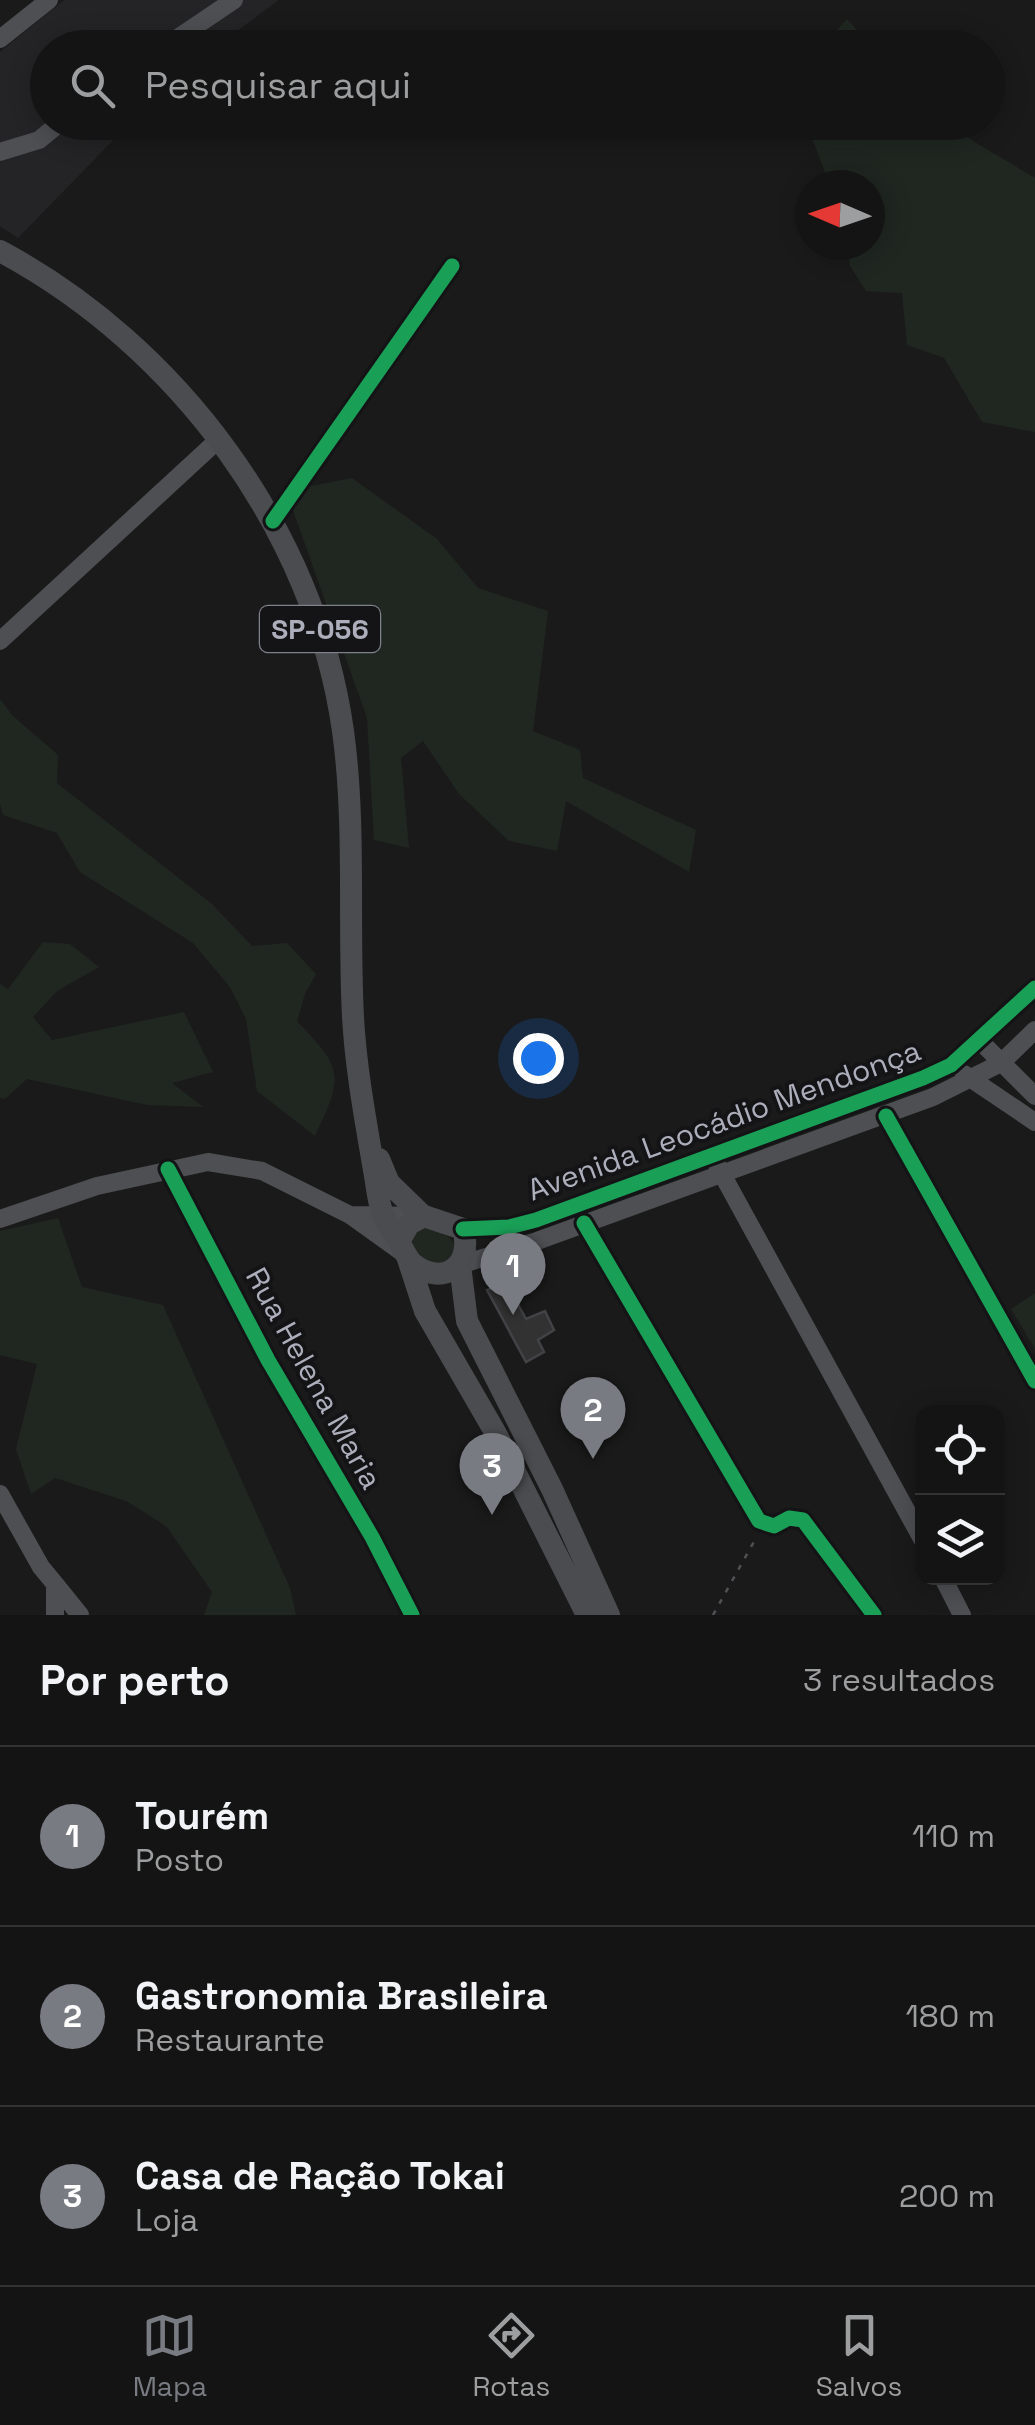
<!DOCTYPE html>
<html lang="pt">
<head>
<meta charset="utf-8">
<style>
	:root { --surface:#141414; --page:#212122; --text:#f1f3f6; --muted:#9d9ea0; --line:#333334; --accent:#797b83 }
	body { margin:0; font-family:"Space Grotesk",sans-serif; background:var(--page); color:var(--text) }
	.controls { position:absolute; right:30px; bottom:30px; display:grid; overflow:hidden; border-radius:20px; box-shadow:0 5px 25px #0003 }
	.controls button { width:90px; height:90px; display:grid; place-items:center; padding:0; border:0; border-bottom:2px solid var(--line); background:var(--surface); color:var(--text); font:50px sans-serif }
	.compass { position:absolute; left:795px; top:170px; width:90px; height:90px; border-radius:50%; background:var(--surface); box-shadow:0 5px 25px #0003; rotate:272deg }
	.you { position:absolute; left:538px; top:1058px; width:35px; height:35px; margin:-25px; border:8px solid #fff; border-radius:50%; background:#1a73e8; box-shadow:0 0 0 15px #1a73e833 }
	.badge { display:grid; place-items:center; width:65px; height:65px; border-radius:50%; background:var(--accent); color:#fff; font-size:32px; font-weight:700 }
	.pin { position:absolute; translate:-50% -82px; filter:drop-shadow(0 2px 5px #0008) }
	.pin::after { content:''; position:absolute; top:52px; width:35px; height:30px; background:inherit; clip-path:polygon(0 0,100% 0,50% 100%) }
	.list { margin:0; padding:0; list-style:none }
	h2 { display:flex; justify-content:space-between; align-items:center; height:130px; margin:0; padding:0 40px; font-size:42px }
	h2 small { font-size:32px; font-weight:400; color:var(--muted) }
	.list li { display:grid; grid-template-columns:65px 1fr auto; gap:30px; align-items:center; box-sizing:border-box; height:180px; padding:0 40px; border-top:2px solid var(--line) }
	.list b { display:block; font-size:38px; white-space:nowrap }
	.list p { margin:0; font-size:32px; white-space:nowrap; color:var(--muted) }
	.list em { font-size:32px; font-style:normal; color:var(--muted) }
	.icon { flex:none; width:55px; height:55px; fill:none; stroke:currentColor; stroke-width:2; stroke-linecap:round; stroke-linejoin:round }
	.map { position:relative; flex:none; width:1035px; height:1615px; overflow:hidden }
	.search { position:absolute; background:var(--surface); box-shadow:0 5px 25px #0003; left:30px; right:30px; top:30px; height:110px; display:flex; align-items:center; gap:25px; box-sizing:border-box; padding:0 35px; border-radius:55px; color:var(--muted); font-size:38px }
	.sheet { height:670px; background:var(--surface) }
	nav { display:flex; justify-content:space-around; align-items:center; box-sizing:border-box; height:140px; border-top:2px solid var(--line); background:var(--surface); font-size:28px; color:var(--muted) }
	nav a { display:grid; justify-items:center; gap:5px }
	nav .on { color:var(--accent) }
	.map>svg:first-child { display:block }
	.built { fill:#242426 }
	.green { fill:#202721 }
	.building { fill:#323232; stroke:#424346; stroke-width:2.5 }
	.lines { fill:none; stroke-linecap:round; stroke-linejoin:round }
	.path { stroke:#505155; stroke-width:2.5; stroke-dasharray:5 8; stroke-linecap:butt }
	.minor { stroke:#4e4f53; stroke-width:18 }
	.major { stroke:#4b4c4f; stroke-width:22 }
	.cycleway-casing { stroke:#141416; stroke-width:21 }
	.cycleway { stroke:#1a9f57; stroke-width:15 }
	.labels { text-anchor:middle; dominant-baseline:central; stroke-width:8; stroke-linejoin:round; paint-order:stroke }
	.shield { fill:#141416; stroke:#7e808a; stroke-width:2.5 }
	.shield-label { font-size:28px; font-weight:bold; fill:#acafbb }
	.street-label { font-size:30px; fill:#acafbb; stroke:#141416 }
</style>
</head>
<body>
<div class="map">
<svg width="1035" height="1615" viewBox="0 0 1035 1615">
	<rect width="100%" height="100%" fill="#1a1a1a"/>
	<path class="built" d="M64 0H279L215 47 48 48V122L130 123 18 238 0 226V52Z"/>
	<path class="green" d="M847 19 873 47H822Z
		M806 123H943L1035 178V432L982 422 944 358 907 345 902 293 866 291 850 266 846 245H870V185H830Z
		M352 478 437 539 478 588 548 611 533 731 580 750 583 778 696 830 689 872 566 801 557 851 509 841 459 794 423 741 401 758 409 848 374 840 367 718 292 508 311 486Z
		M0 699 12 715 58 755 57 783 212 904 252 946 287 943 316 974 305 994 297 1021C343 1069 344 1075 315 1136L257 1091 246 1019 230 987 193 943 80 872 57 833 3 815 0 803Z
		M43 942 70 944 99 967 57 991 33 1017 52 1040 184 1012 213 1072 172 1083 203 1107 147 1105 27 1079 5 1099 0 1098V984L8 989Z
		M58 1218 82 1287 163 1305 290 1588 296 1615H204L212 1592 166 1526 126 1501 55 1478 31 1494 16 1449 37 1364 0 1355V1231Z
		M422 1227C438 1230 449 1232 457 1248L443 1265C427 1261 413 1256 412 1237Z
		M1035 1293V1349L1011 1309Z"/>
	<path class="building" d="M526 1273 534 1289 515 1299 526 1319 545 1311 554 1330 538 1340 544 1352 526 1362 487 1290Z"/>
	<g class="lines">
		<path class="path" d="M713 1615 756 1538"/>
		<path class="minor" d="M0 39 49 0
			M163 48 234 0
			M0 152 39 140 61 122
			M273 521 452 266
			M0 641 219 439
			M980 1041 1035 1096
			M964 1074 1035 1122
			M886 1116 1035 1381
			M716 1163 922 1539
			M168 1169 268 1360 372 1537 412 1615
			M0 1219 97 1186 208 1162 262 1171 350 1215
			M584 1223 759 1521 774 1526 789 1518 803 1520 874 1615
			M463 1229 509 1227 536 1220 923 1078 951 1065 1035 988
			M403 1253 350 1215 424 1216
			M460 1265 537 1241 933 1097 1001 1063 1035 1030
			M0 1494 41 1567 55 1584V1615
			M943 1578 962 1615
			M55 1584 80 1615"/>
		<path class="major" d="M0 251C178 346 315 531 343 731 356 825 348 922 353 1017 356 1072 367 1128 376 1182 380 1213 383 1217 400 1243 403 1249 407 1258 412 1263 442 1288 474 1266 463 1229L424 1216 409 1224 399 1242
			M379 1159 389 1183 423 1216
			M407 1256 425 1311 495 1432 587 1615
			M460 1265 467 1321 552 1489 609 1615"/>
		<defs>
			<path id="cycleway" d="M273 521 452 266
				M886 1116 1035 1381
				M168 1169 268 1360 372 1537 412 1615
				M584 1223 759 1521 774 1526 789 1518 803 1520 874 1615
				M463 1229 509 1227 536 1220 923 1078 951 1065 1035 988"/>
		</defs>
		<use href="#cycleway" class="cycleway-casing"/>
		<use href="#cycleway" class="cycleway"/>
	</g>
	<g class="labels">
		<rect class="shield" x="260" y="606" width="120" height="46" rx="8"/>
		<g class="shield-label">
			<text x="320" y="629">SP-056</text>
		</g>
		<g class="street-label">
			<text transform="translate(724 1120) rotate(-20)">Avenida Leocádio Mendonça</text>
			<text transform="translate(314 1378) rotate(61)">Rua Helena Maria</text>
		</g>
	</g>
</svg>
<div class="controls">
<button><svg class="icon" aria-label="locate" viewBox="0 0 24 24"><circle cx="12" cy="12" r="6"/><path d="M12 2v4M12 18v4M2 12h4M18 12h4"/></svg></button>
<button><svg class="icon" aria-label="layers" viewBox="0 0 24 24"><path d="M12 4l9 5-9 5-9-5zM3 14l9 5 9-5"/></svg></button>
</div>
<svg class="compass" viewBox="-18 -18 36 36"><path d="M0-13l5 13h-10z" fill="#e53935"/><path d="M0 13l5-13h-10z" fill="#9d9ea0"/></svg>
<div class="you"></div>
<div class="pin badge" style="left:513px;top:1315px">1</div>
<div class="pin badge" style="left:593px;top:1459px">2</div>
<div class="pin badge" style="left:492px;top:1515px">3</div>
<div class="search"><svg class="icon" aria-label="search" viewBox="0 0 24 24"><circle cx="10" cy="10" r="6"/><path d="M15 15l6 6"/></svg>Pesquisar aqui</div>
</div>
<section class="sheet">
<h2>Por perto<small>3 resultados</small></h2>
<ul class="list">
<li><span class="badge">1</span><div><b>Tourém</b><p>Posto</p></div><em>110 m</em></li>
<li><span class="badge">2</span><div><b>Gastronomia Brasileira</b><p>Restaurante</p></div><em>180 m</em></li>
<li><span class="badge">3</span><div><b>Casa de Ração Tokai</b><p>Loja</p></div><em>200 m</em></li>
</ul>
</section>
<nav>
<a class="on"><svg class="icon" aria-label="map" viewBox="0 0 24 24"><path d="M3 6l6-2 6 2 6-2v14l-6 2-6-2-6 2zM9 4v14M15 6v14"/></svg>Mapa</a>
<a><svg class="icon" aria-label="directions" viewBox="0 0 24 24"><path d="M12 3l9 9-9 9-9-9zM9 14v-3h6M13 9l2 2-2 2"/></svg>Rotas</a>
<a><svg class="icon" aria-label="saved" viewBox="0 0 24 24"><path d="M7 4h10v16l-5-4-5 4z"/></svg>Salvos</a>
</nav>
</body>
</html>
